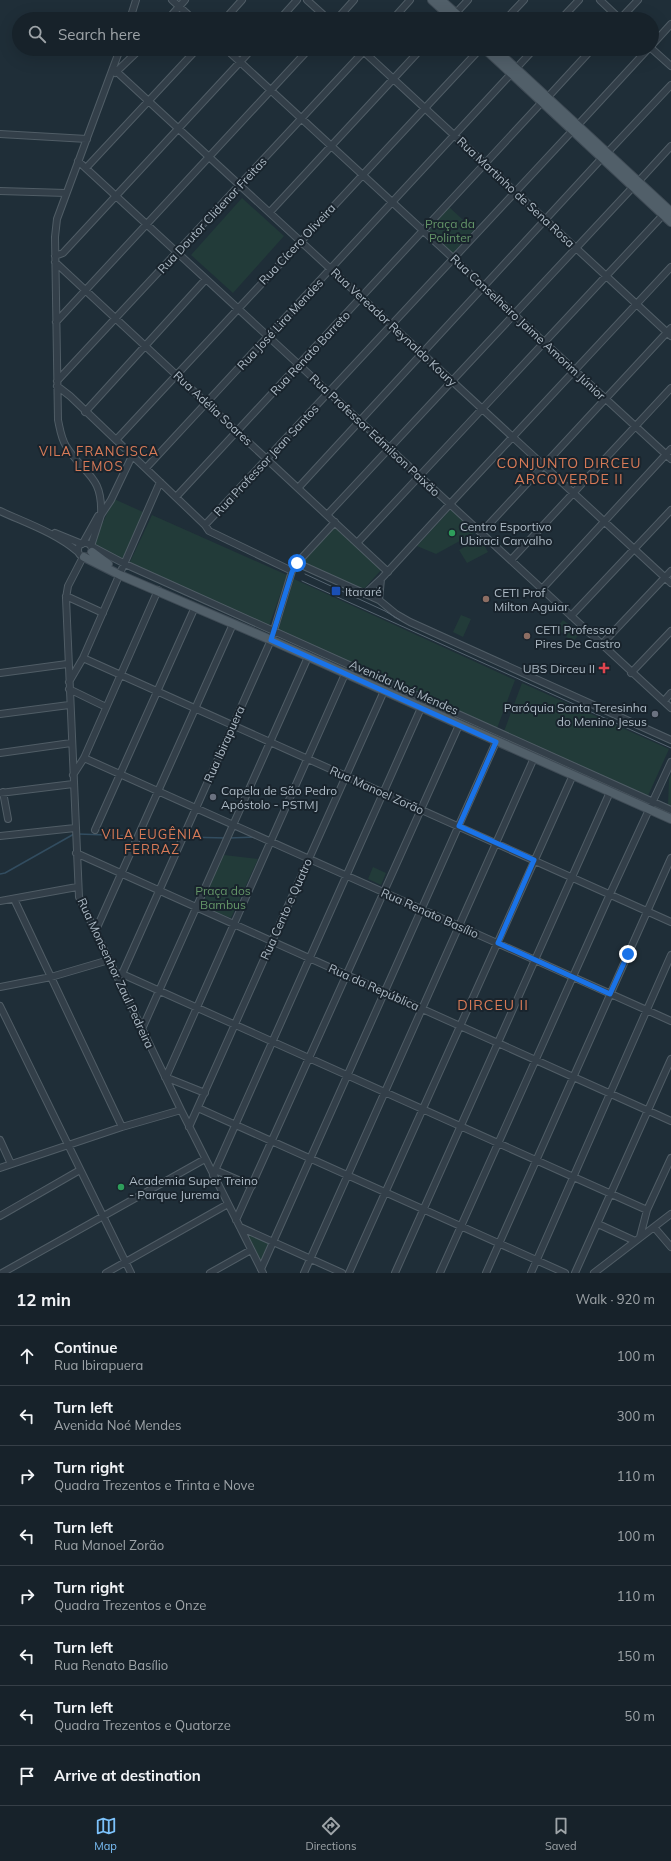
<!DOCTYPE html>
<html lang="en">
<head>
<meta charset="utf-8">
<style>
	:root { --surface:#17222a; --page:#242f36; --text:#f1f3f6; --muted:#9ea4a8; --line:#363f47; --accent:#7cc2fb }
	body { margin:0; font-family:Mulish,sans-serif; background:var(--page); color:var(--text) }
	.stop { position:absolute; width:12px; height:12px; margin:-9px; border:3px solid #1a73e8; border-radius:50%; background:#fff }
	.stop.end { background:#1a73e8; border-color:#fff; box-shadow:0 1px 4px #0008 }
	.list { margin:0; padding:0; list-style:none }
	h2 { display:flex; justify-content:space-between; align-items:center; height:52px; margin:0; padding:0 16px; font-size:17px }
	h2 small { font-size:13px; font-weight:400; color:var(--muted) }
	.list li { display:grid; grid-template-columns:26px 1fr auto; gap:12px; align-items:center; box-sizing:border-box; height:60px; padding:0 16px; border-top:1px solid var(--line) }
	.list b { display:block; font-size:15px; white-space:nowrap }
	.list p { margin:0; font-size:13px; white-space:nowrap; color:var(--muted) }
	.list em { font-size:13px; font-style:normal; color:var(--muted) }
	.icon { flex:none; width:22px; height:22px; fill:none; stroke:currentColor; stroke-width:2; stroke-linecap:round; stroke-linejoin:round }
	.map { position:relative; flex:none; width:671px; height:1273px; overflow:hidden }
	.search { position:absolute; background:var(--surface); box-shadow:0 4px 16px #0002; left:12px; right:12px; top:12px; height:44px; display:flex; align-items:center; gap:10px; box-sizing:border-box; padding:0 14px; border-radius:22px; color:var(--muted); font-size:15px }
	.sheet { height:532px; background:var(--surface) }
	nav { display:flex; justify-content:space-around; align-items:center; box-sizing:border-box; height:56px; border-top:1px solid var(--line); background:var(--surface); font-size:11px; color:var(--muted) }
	nav a { display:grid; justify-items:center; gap:2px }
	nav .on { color:var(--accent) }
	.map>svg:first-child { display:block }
	.green { fill:#223b39 }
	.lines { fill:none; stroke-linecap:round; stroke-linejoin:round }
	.stream { stroke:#324d60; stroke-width:1.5 }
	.minor-casing { stroke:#505d66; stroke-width:8 }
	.major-casing { stroke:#3f4b55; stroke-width:10 }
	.minor { stroke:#333f49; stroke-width:6 }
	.major { stroke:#515f69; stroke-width:8 }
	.tram { stroke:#556470; stroke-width:1 }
	.route { stroke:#1a73e8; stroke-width:5 }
	.leisure-dot { fill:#2e9e5b; stroke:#19242d; stroke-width:1.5 }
	.transit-dot { fill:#1a4fb4; stroke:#19242d; stroke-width:1.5 }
	.education-dot { fill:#8d6e63; stroke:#19242d; stroke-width:1.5 }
	.health-dot { fill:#e0444e; stroke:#19242d; stroke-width:1.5 }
	.worship-dot { fill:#6b7280; stroke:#19242d; stroke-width:1.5 }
	.labels { text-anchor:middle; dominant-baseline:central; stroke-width:4; stroke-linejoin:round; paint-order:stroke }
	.street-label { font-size:12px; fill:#adbac5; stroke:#19242d }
	.park-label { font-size:12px; fill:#649668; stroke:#19242d }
	.poi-label { font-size:12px; fill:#adbac5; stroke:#19242d; text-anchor:start }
	.neighbourhood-label { font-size:13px; letter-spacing:1px; fill:#d77a57; stroke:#19242d }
	.quarter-label { font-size:14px; letter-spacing:1px; fill:#d77a57; stroke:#19242d }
</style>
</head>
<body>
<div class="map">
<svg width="671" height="1273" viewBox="0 0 671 1273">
	<rect width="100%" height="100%" fill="#1f2e38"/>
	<path class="green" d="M242 198 284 236 233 293 191 255Z
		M448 206 474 230 452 254 426 229Z
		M114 499 143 512 122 561 97 548 94 541Z
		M451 509 476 532 436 554 417 546Z
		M152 515 287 575 269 626 129 564Z
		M335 526 382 569 363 590 302 562Z
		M480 538 488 552 467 563 459 550Z
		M294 579 515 680 496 731 278 631Z
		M461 615 471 619 463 637 453 632Z
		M563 620 580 633 573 642 556 628Z
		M522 683 669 749 647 798 503 734Z
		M671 774V806L668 805 669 779Z
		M224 855 258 859 231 918 200 906Z
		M373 867 386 873 381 885 368 879Z
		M240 1227 273 1241 261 1269Z"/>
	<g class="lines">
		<path class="stream" d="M78 834 136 836
			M140 836 182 837
			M185 837 226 838
			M229 838 256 837
			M0 874 5 873 74 834"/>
		<defs>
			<path id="minor" d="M172 0 193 19
				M307 0 328 19
				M600 0 620 19
				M456 13 468 0
				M130 19 136 0
				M168 19 185 0
				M225 19 242 0
				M280 19 297 0
				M337 19 354 0
				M393 19 410 0
				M506 19 524 0
				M561 19 579 0
				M620 19 638 0
				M652 45 671 24
				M226 49 671 459
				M361 49 671 336
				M652 49 671 66
				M117 72 671 583
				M115 73 140 49
				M547 98 592 49
				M577 126 648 49
				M0 134 87 139
				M607 153 671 85
				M78 161 671 708
				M86 168 197 49
				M638 182 671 146
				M0 191 66 193
				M270 212 421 49
				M55 256 63 253 252 49
				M55 262 388 572
				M56 322 309 49
				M57 381 366 49
				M57 386 70 396 205 525 209 531 292 571
				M85 412 206 279
				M116 440 480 49
				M132 456 111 500 101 515 91 546 125 564 671 810
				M146 468 534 49
				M299 487 602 158
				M176 497 542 102
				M0 511C26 523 56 533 78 552
				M101 515C103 475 84 475 66 446 61 438 60 429 58 420L55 237 57 219 120 49
				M327 515 633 187
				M205 525 573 130
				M55 533 82 544
				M481 533 671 328
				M78 550a7 7 0 1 1 14 0a7 7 0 1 1-14 0Z
				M83 543 98 516
				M357 543 663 215
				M83 557 68 586 66 598 79 897 181 1110 263 1273
				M511 560 671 388
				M297 563 379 600 396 614 410 622 671 740
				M542 589 671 449
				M365 594 381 579 450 504 671 267
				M66 596 103 613
				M379 600 381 579
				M571 616 671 510
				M601 645 671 571
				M83 658 671 922
				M0 673 67 664
				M631 673 671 631
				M69 682 83 658 160 482
				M69 689 106 707
				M664 701 671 693
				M0 714 69 705
				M0 753 71 743
				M84 758 671 1021
				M73 775 84 758 158 590
				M3 792 8 819
				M0 793 73 784
				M95 830 195 607
				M0 836 75 828
				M76 853 671 1121
				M14 899 122 1127
				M0 901 77 887
				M95 932 233 624
				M114 973 122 974 647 1210
				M122 974 271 640 292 571 297 563 335 522
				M0 987 51 977 109 960
				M0 1006 131 1273
				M142 1029 308 657
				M165 1077 205 1093
				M166 1077 345 674
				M198 1108 565 1273
				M189 1127 384 691
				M0 1140 11 1164
				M0 1168 122 1127 181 1110
				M215 1170 252 1186
				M213 1175 421 708
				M0 1216 80 1170
				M236 1220 459 725
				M598 1224 635 1241
				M240 1227 342 1273
				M654 1227 671 1247
				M640 1237 647 1210 671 1158
				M261 1269 496 742
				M2 1273 205 1159
				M106 1273 228 1204
				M210 1273 251 1250
				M304 1273 534 758
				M349 1273 573 775
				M395 1273 610 792
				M440 1273 610 894 671 762
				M486 1273 671 858
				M531 1273 671 955
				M575 1273 671 1059
				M594 1273 671 1214"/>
			<path id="major" d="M432 0 453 19
				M441 0 462 19
				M485 49 671 222
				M495 49 671 212
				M92 552 108 564
				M84 557 120 575 271 640 671 819"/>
		</defs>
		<use href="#minor" class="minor-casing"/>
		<use href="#major" class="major-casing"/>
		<use href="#minor" class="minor"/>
		<use href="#major" class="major"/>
		<path class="tram" d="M305 574 385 611 400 620
			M302 581 671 748"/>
	</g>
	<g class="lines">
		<path class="route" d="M297 563 292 572 271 640 496 742 459 826 534 860 498 943 610 994 628 954"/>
	</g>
	<g class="leisure-dot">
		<circle cx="452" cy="533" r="4"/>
		<circle cx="121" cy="1187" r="4"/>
	</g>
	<rect class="transit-dot" x="331" y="586" width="10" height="10" rx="2"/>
	<g class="education-dot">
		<circle cx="486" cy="599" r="4"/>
		<circle cx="527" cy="636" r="4"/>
	</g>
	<path class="health-dot" d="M602 662h4v4h4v4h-4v4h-4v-4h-4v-4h4z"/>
	<g class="worship-dot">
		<circle cx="655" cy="714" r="4"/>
		<circle cx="213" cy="797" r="4"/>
	</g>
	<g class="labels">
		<g class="street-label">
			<text transform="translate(516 192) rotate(43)">Rua Martinho de Sena Rosa</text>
			<text transform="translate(212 215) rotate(-47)">Rua Doutor Clidenor Freitas</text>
			<text transform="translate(297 244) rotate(-47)">Rua Cícero Oliveira</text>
			<text transform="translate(280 324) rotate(-47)">Rua José Lira Mendes</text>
			<text transform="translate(394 327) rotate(43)">Rua Vereador Reynaldo Koury</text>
			<text transform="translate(528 327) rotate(43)">Rua Conselheiro Jaime Amorim Júnior</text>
			<text transform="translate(310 353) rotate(-47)">Rua Renato Barreto</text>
			<text transform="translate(213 408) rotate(43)">Rua Adélia Soares</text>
			<text transform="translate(375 435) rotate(43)">Rua Professor Edmilson Paixão</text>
			<text transform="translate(266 460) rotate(-47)">Rua Professor Jean Santos</text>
			<text transform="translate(404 687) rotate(24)">Avenida Noé Mendes</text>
			<text transform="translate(224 744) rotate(-66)">Rua Ibirapuera</text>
			<text transform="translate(377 790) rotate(24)">Rua Manoel Zorão</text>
			<text transform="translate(286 909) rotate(-66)">Rua Cento e Quatro</text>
			<text transform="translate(430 913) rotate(24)">Rua Renato Basílio</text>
			<text transform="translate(116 973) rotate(65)">Rua Monsenhor Zaul Pedreira</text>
			<text transform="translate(374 987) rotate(24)">Rua da República</text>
		</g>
		<g class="park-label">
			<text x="450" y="223">Praça da<tspan x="450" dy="14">Polinter</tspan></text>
			<text x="223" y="890">Praça dos<tspan x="223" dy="14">Bambus</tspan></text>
		</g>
		<g class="poi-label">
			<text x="460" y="526">Centro Esportivo<tspan x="460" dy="14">Ubiraci Carvalho</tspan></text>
			<text x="345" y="591">Itararé</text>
			<text x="494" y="592">CETI Prof<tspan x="494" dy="14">Milton Aguiar</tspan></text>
			<text x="535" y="629">CETI Professor<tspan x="535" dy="14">Pires De Castro</tspan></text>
			<text x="595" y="668" text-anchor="end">UBS Dirceu II</text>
			<text x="647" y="707" text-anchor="end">Paróquia Santa Teresinha<tspan x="647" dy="14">do Menino Jesus</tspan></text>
			<text x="221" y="790">Capela de São Pedro<tspan x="221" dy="14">Apóstolo - PSTMJ</tspan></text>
			<text x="129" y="1180">Academia Super Treino<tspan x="129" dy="14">- Parque Jurema</tspan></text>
		</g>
		<g class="neighbourhood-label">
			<text x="99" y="451">VILA FRANCISCA<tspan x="99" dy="15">LEMOS</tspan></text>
			<text x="152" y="834">VILA EUGÊNIA<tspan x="152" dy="15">FERRAZ</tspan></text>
		</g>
		<g class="quarter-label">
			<text x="569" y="463">CONJUNTO DIRCEU<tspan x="569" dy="16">ARCOVERDE II</tspan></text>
			<text x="493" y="1005">DIRCEU II</text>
		</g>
	</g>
</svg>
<div class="stop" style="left:297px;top:563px"></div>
<div class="stop end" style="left:628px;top:954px"></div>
<div class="search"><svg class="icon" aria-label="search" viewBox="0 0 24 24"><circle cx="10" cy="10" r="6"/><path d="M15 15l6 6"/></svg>Search here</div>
</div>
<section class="sheet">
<h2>12 min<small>Walk · 920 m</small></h2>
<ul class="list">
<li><svg class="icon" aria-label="ahead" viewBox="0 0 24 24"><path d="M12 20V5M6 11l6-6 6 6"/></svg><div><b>Continue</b><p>Rua Ibirapuera</p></div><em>100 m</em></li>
<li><svg class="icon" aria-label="left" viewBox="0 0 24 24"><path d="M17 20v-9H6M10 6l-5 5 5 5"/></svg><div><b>Turn left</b><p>Avenida Noé Mendes</p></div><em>300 m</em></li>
<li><svg class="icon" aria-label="right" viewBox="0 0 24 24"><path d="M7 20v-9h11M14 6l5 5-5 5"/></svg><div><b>Turn right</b><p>Quadra Trezentos e Trinta e Nove</p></div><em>110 m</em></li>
<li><svg class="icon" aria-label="left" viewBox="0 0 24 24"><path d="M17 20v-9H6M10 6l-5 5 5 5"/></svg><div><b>Turn left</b><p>Rua Manoel Zorão</p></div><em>100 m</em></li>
<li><svg class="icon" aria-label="right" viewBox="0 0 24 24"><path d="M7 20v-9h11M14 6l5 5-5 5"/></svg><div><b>Turn right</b><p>Quadra Trezentos e Onze</p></div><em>110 m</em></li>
<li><svg class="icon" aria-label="left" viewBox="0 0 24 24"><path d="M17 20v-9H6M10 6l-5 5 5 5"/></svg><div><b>Turn left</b><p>Rua Renato Basílio</p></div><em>150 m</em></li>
<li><svg class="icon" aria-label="left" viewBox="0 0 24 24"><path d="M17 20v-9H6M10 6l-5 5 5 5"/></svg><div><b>Turn left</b><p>Quadra Trezentos e Quatorze</p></div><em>50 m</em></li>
<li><svg class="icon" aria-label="arrive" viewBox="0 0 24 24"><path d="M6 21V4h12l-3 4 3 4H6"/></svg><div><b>Arrive at destination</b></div></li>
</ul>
</section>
<nav>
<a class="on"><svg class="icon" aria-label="map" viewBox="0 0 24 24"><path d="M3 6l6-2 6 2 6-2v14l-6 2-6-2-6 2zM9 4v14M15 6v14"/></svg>Map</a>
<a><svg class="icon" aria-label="directions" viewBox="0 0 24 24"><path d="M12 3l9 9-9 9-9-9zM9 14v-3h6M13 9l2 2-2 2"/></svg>Directions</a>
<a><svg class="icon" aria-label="saved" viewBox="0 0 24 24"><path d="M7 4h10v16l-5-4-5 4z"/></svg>Saved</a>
</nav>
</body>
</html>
